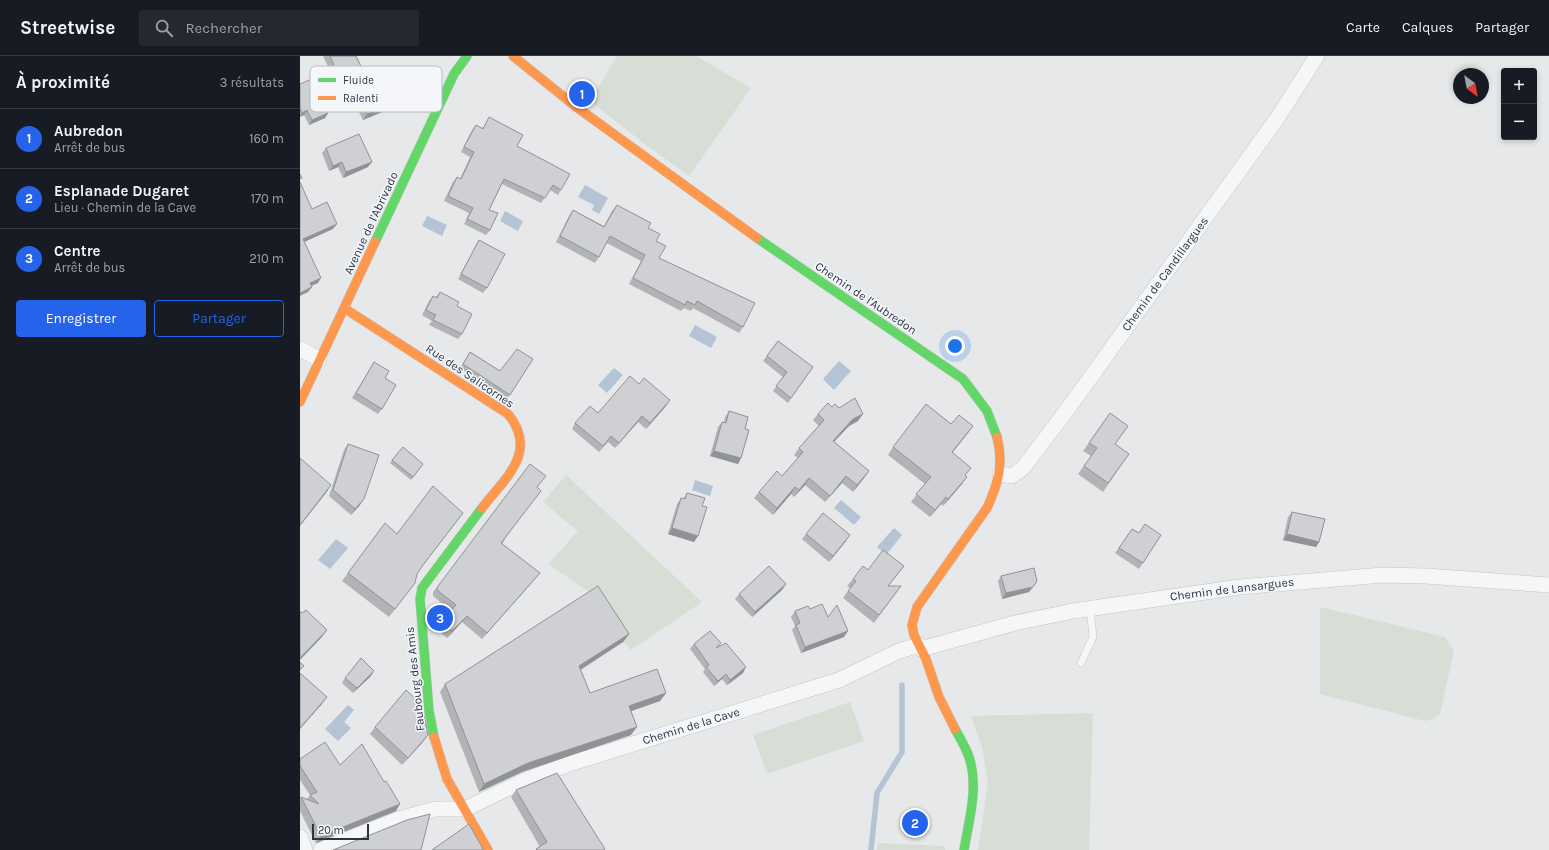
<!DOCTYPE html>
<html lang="fr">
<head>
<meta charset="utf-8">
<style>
	:root { --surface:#171b24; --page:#242831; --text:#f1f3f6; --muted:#9ea1a6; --line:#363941; --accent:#2563eb }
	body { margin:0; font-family:Karla,sans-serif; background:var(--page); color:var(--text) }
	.controls { position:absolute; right:12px; top:12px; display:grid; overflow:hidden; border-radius:4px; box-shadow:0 2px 6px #0003 }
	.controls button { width:36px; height:36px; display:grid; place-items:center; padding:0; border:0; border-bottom:1px solid var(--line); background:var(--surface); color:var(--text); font:20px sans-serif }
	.compass { position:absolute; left:1153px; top:12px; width:36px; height:36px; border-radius:50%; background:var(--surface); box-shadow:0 2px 6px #0003; rotate:148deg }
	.scale { position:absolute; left:12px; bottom:10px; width:57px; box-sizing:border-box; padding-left:4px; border:2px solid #2b3445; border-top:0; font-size:11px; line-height:14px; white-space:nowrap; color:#2b3445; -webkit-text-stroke:3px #f4f6f9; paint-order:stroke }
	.you { position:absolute; left:655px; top:290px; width:14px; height:14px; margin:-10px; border:3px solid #fff; border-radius:50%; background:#1a73e8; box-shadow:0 0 0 6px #1a73e833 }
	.badge { display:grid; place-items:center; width:26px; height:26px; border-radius:50%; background:var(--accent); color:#fff; font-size:13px; font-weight:700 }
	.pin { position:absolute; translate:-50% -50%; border:2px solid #fff; box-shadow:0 1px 4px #0006 }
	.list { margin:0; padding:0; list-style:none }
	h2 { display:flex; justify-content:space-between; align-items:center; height:52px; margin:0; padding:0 16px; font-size:17px }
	h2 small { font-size:13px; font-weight:400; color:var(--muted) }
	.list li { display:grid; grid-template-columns:26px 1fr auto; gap:12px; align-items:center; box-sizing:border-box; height:60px; padding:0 16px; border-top:1px solid var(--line) }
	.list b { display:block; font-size:15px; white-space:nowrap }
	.list p { margin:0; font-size:13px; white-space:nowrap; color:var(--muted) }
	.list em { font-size:13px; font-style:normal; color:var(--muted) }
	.actions { display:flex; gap:8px; padding:12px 16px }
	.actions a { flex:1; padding:9px 0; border:1px solid var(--accent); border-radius:4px; text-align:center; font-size:14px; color:var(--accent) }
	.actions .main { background:var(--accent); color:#fff }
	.icon { flex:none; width:22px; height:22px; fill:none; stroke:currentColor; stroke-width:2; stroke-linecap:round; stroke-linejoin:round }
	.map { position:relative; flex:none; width:1249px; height:794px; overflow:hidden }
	header { display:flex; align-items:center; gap:24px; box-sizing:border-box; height:56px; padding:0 20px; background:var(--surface); border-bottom:1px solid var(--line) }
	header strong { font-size:19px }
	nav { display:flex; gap:22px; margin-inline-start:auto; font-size:14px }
	.search { width:280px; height:36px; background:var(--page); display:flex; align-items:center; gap:10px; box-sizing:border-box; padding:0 14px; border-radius:4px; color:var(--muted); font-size:15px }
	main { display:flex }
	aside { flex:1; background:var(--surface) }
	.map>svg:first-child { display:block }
	.green { fill:#d6ded6 }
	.water { fill:#b4c4d5 }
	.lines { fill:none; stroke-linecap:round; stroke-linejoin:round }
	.stream { stroke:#b4c4d5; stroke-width:5.5 }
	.lane-casing { stroke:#c4c6c8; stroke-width:8 }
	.street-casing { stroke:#c4c6c8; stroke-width:16 }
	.fast-casing { stroke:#c4c6c8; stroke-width:10 }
	.slow-casing { stroke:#c4c6c8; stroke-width:10 }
	.lane { stroke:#f5f6f7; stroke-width:7 }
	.street { stroke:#f5f6f7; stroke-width:15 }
	.fast { stroke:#63d668; stroke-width:9 }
	.slow { stroke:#ff974d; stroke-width:9 }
	.wall { fill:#b1b3b5 }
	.shaded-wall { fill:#909294 }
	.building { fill:#ced0d3; stroke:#909294 }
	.labels { text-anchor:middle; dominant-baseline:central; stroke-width:3; stroke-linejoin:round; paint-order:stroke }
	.street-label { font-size:12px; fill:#2b3445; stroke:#f4f6f9 }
	.key { fill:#f4f6f9; stroke:#b8bcc3; stroke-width:1 }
	.key-label { font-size:11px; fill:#2b3445 }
</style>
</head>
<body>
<header>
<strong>Streetwise</strong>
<div class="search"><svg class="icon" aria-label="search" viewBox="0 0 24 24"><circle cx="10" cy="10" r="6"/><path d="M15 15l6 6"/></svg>Rechercher</div>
<nav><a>Carte</a><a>Calques</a><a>Partager</a></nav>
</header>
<main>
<aside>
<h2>À proximité<small>3 résultats</small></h2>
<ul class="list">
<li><span class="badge">1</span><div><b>Aubredon</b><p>Arrêt de bus</p></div><em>160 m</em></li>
<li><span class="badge">2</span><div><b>Esplanade Dugaret</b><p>Lieu · Chemin de la Cave</p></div><em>170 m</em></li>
<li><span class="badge">3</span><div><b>Centre</b><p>Arrêt de bus</p></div><em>210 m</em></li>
</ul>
<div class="actions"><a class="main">Enregistrer</a><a>Partager</a></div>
</aside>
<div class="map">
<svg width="1249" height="794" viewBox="0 0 1249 794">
	<rect width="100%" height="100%" fill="#e6e8ea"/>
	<path class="green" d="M317 0H396L451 32 389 120 350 92 290 45Z
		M266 419 402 546 331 594 323 586 292 538 248 508 278 475 243 446Z
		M1020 551 1145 581 1154 595 1140 658 1133 663 1125 665 1020 638Z
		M550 646 564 685 467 718 453 679Z
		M793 657 789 794H678L688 726 682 691 671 660Z
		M578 787 645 790V794H577Z"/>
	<path class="water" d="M285 129 308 142 299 158 292 154 294 149 278 141Z
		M205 155 223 165 218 175 200 165Z
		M127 160 147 169 142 180 122 170Z
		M395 269 417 281 411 292 389 280Z
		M539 305 551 315 534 334 523 323Z
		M314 312 323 319 307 337 298 329Z
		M395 424 413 430 410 440 392 434Z
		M541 444 561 461 554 469 534 452Z
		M594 472 602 479 586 499 577 491Z
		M36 483 48 492 30 513 18 504Z
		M48 649 54 654 44 666 51 672 38 685 25 673Z"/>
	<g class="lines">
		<path class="stream" d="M571 794 577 737 602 696V629"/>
		<defs>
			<path id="lane" d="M781 607 793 581 790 552"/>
			<path id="street" d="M0 293 19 303
				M700 418 712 420 723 412 767 354 978 61 1017 0
				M621 593 715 567 773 555 940 531 1083 519 1126 520 1249 529
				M0 781 5 794
				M21 794 99 763 135 753H165L225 724 272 707 539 624 599 595 619 589"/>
			<path id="fast" d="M457 182 663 323 687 355 697 381
				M75 186 154 18 167 0
				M655 673C660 682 666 692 669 701 679 731 669 764 664 794
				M134 681 129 655 120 543 122 532 182 452"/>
			<path id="slow" d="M213 0 275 50 457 182
				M44 252 208 358C239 396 205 422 182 452
				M0 346 75 186
				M655 673 639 641 626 603 614 579 612 569 617 551 687 452C698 428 704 408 697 381
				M134 681 147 723 188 794"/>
		</defs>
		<use href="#lane" class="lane-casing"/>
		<use href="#street" class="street-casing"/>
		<use href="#fast" class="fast-casing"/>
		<use href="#slow" class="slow-casing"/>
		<use href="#lane" class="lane"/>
		<use href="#street" class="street"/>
		<use href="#fast" class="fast"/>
		<use href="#slow" class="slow"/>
	</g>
	<path class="wall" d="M23 0H56L70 29 102 39 99 47 94 49 92 52 63 64 39 16 32 19Z
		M0 28 28 57 25 62 9 69 4 59 0 61Z
		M189 61 217 90 261 134 258 139 250 134 241 147 202 128 189 154 190 174 186 179 164 168 169 157 144 145 153 126 157 121 160 123 170 101 161 96 172 74 176 69 183 72Z
		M26 92 68 111 43 122 38 111 29 115 22 97Z
		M317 149 348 172 356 185 359 202 443 271 439 277 393 252 391 255 384 252 381 255 329 228 341 205 307 187 299 201 295 207 256 186 269 160 273 154 304 170 312 155Z
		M179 184 187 232 183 237 158 223 176 189Z
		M140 236 157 250 162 278 158 283 129 269 132 265 122 259 129 245 133 240 136 241Z
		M478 285 513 311 488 347 473 335 483 321 463 305Z
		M170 296 200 315 233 303 207 343 160 312Z
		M74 306 82 353 78 358 52 342Z
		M366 350 346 373 338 366 315 392 308 386 299 396 272 373 275 367 298 357Z
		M539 352 558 365 549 370 534 386 569 415 564 422 553 436 542 427 525 446 505 429 494 441 491 438 473 459 454 442 459 436 482 420 498 402 494 399 499 392 519 370 513 364 518 358Z
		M429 355 445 373 441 402 438 408 410 400 418 371 422 366H424L425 361Z
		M810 357 815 388 829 398 803 436 778 418 791 400 783 395Z
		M651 368 668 377 653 396 665 420 662 428 643 450 641 448 630 461 611 446 625 428 588 399 593 391Z
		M48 388 60 449 51 459 29 440 44 394Z
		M92 404 123 408 111 424 90 407Z
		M237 431 202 488 240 517 235 523 182 583 162 566 147 582 136 572 141 565 151 555 133 540V536L138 530Z
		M387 437 402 450 394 486 368 478 377 448 381 442 383 443Z
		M992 456 1019 486 1016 491 983 484 988 461Z
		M157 465 121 512 117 518 109 535 89 561 42 525 85 467 97 478Z
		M832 473 839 477 861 479 839 513 815 497Z
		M506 478 546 485 529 506 502 483Z
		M568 514 598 518 588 530H601L574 567 543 542 550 532 547 530 553 523Z
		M701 520 737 525 729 536 702 543 698 525Z
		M486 528 482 534 452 561 435 543 439 538Z
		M510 553 528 561 544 581 501 597 492 574 495 570 491 561 495 555Z
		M329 578 323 586 281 614 290 637H366L360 645 331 655V679L222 716 179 736 140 636 145 628Z
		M394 588 418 590 443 617 427 629 422 623 414 630 403 616 405 613 390 593Z
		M71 620 53 637 42 627 45 622Z
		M75 671 128 679 122 687 102 709 70 678Z
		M0 703 40 709 96 755 16 787 0 755V742L1 741 7 743 10 739 0 724Z
		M216 734 305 794H236L240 791 211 741Z"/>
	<path class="shaded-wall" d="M43 11 39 16 32 19 36 14Z
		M103 42 99 47 94 49 92 52 63 64 67 58Z
		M7 54 4 59 0 61V60L2 57Z
		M28 57 25 62 9 69 12 64Z
		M42 106 38 111 29 115 33 110Z
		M72 106 68 111 43 122 46 116Z
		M37 168 33 173 0 188 3 183Z
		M21 222 18 227 7 232 10 227Z
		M12 231 8 236 0 240V237Z
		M370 344 366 350 346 373 350 367Z
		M563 358 558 365 549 370 528 392 533 385 553 363Z
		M342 360 338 366 315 392 319 387Z
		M673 370 668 377 647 403 652 396Z
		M414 395 441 402 438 408 410 400Z
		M569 415 564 422 553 436 557 429Z
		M546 420 542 427 525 446 530 440Z
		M667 421 662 428 643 450 648 443Z
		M509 422 505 429 494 441 499 434Z
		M31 429 26 437 0 470V469Z
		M495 431 491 438 473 459 477 452Z
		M646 441 641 448 630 461 635 454Z
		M64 443 60 449 51 459 55 453Z
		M372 472 398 480 394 486 368 478Z
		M987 478 1019 486 1016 491 983 484Z
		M550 479 546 485 529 506 533 500Z
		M240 517 235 523 182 583 187 577Z
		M486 528 482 534 452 561 455 556Z
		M733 531 729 536 702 543 706 537Z
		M167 560 162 566 147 582 152 575Z
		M27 574 22 581 0 604V602Z
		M548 575 544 581 501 597 505 591Z
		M329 578 323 586 273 618 279 610Z
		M446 611 443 617 427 629 430 624Z
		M74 615 71 620 53 637 57 632Z
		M426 618 422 623 414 630 418 625Z
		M366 637 360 645 323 658 329 650Z
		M27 641 22 648 0 673V672Z
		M337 671 331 679 222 716 179 736 184 728 228 707Z
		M128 679 122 687 102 709 108 702Z
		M100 748 96 755 16 787 21 780Z"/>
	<path class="building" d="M30 0H56L70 29 100 16 105 35 101 37 103 42 95 45 96 47 67 58 43 11 36 14Z
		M14 22 28 57 12 64 7 54 2 57 0 52V28Z
		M189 61 223 79 217 90 270 118 261 134 253 129 245 142 204 123 189 154 198 157 190 174 167 163 173 152 148 140 157 121 161 123 174 96 164 91 176 69 183 73Z
		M59 78 72 106 46 116 42 106 33 110 26 92Z
		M0 118 2 122 0 123Z
		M0 126 12 153 27 146 37 168 3 183 21 222 10 227 12 231 0 237Z
		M317 149 351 167 348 172 360 178 356 185 366 190 359 202 455 247 443 271 397 245 395 249 387 245 385 249 333 222 345 199 310 180 299 201 260 180 273 154 304 171Z
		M179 184 205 198 187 232 161 218Z
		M140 236 159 246 157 250 172 258 162 278 133 264 136 259 126 254 133 240 137 242Z
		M478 285 513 311 491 342 476 330 487 316 467 300Z
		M217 293 233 303 210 339 163 308 170 296 200 315Z
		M74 306 89 315 85 322 96 329 82 353 56 337Z
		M330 320 339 328 344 322 370 344 350 367 342 360 319 387 311 380 303 390 275 367 290 350 298 357Z
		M555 342 563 358 553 363 533 385 569 415 557 429 546 420 530 440 509 422 499 434 495 431 477 452 459 436 477 415 482 420 503 396 499 392 524 364 518 358 528 347 532 351 535 348 539 352Z
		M626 348 651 368 659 359 673 370 652 396 671 412 665 419 667 421 648 443 646 441 635 454 616 438 631 421 593 391Z
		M429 355 448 361 445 373 449 374 441 402 414 395 422 366 426 367Z
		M810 357 828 370 815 388 829 398 808 427 784 410 797 392 789 387Z
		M48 388 79 399 64 443 55 453 33 434Z
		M103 391 123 408 113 421 92 404Z
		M0 402 31 429 0 469Z
		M230 408 246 420 237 431 241 435 201 487 240 517 187 577 167 560 152 575 141 565 156 549 137 534 138 530Z
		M133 430 163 457 123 509 117 518 115 527 95 553 48 517 85 467 97 478Z
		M387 437 405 442 402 450 407 451 398 480 372 472 381 442 385 443Z
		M992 456 1025 463 1019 486 987 478Z
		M523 457 550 479 533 500 506 478Z
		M845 468 861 479 843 507 819 492 832 473 839 477Z
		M583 494 604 510 588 530H601L579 559 548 535 556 525 553 523 563 510 568 514Z
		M469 510 486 528 455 556 439 538Z
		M734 512 737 525 733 531 706 537 701 520Z
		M298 530 329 578 279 610 290 637 357 613 366 637 329 650 337 671 228 707 184 728 145 628Z
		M522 548 528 561 537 549 548 575 505 591 496 569 500 567 495 555 508 550 510 553Z
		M6 554 27 574 0 602V555L2 557Z
		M410 575 421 587 416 592 426 587 446 611 430 624 426 618 418 625 406 611 409 609 394 588Z
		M61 602 74 615 57 632 45 622Z
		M0 606 4 610 0 614Z
		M0 617 27 641 0 672Z
		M106 634 122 649 128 679 108 702 75 671Z
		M25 686 40 709 62 688 84 726 86 725 100 748 21 780 1 741 19 748 10 739 17 736 0 710V703Z
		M257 717 305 793 304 794H237L236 793 247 786 216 734Z
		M130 758 121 794H33L107 764Z
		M169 768 183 793 181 794H132Z"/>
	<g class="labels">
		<g class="street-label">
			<text transform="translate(71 167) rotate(-65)">Avenue de l'Abrivado</text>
			<text transform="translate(865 218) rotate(-54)">Chemin de Candillargues</text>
			<text transform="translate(566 242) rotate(34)">Chemin de l'Aubredon</text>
			<text transform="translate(170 320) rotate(34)">Rue des Salicornes</text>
			<text transform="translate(932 533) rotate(-7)">Chemin de Lansargues</text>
			<text transform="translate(115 623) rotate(-96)">Faubourg des Amis</text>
			<text transform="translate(391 670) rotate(-17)">Chemin de la Cave</text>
		</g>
	</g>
	<rect x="10" y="10" width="132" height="46" rx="6" class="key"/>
	<rect x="18" y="22" width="18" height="4" fill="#63d668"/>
	<rect x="18" y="40" width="18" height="4" fill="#ff974d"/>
	<g class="key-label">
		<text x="43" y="28">Fluide</text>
		<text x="43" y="46">Ralenti</text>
	</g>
</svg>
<div class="controls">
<button>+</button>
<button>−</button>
</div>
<svg class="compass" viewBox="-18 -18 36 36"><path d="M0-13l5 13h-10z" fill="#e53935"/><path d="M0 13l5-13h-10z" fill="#9ea1a6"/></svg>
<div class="scale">20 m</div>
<div class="you"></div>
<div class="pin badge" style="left:282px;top:38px">1</div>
<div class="pin badge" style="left:615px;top:767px">2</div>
<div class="pin badge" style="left:140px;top:562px">3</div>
</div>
</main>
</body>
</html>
